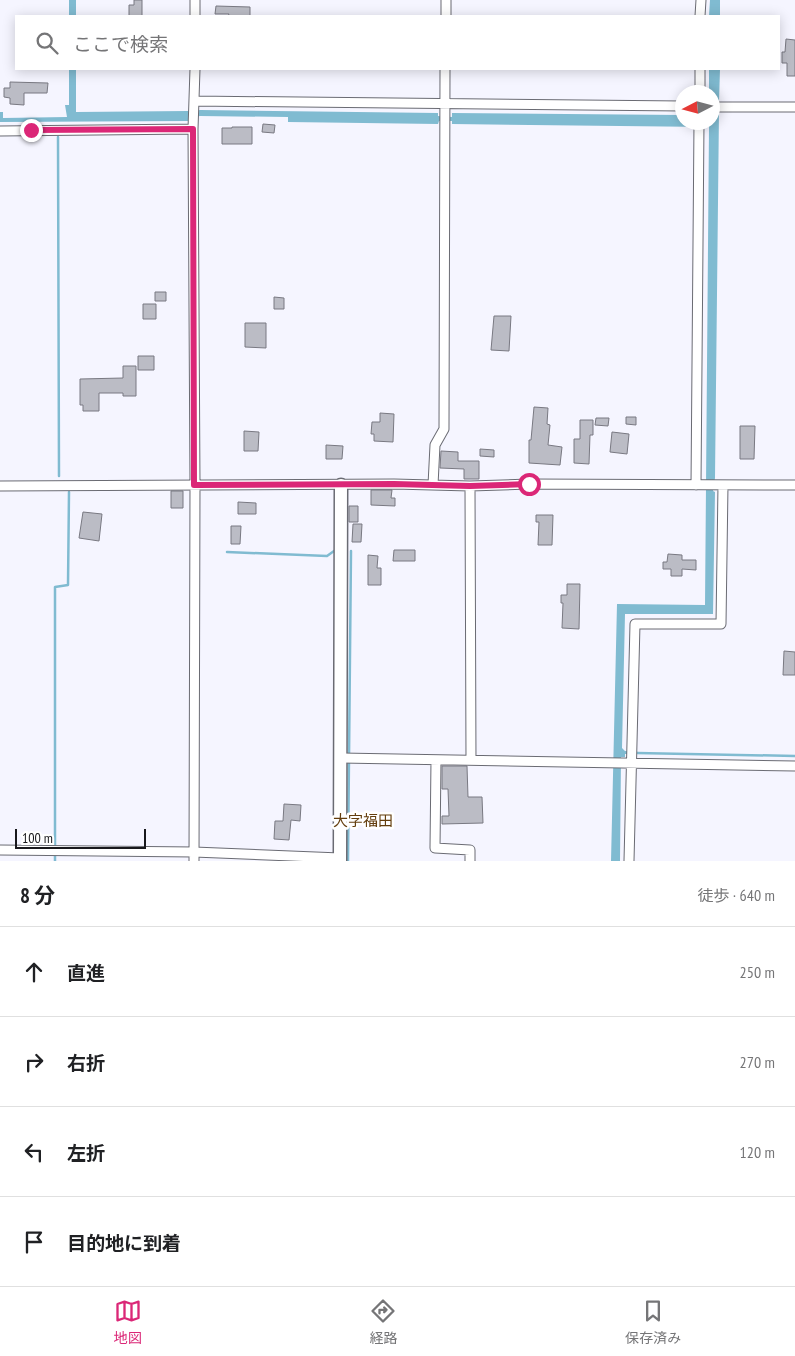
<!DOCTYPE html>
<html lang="ja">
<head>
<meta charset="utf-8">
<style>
	:root { --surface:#fff; --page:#f6f6f6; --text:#202124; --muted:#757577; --line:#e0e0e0; --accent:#db2777 }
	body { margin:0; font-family:"PT Sans Narrow","Noto Sans JP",sans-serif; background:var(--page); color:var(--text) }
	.compass { position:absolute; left:675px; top:85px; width:45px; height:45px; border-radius:50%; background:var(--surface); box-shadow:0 2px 12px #0003; rotate:264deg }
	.scale { position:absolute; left:15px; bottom:12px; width:131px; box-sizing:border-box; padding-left:5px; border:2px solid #18181c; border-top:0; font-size:14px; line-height:18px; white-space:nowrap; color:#18181c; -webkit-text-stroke:4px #fff; paint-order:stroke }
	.stop { position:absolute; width:15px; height:15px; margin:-11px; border:4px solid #db2777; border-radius:50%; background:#fff }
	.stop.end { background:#db2777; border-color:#fff; box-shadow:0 1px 5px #0008 }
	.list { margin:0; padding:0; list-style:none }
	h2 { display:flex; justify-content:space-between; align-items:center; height:65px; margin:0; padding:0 20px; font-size:21px }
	h2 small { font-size:16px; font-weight:400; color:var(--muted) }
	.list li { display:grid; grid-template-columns:32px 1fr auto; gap:15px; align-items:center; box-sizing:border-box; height:90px; padding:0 20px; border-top:1px solid var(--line) }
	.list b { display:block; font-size:19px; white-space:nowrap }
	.list em { font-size:16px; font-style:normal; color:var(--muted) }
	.icon { flex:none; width:28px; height:28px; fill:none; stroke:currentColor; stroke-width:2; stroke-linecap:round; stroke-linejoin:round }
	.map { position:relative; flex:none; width:795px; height:861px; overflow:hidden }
	.search { position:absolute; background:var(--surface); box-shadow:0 2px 12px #0003; left:15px; right:15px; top:15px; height:55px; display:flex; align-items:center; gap:12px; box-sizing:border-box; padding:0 18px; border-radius:0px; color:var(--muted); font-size:19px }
	.sheet { height:425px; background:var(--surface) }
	nav { display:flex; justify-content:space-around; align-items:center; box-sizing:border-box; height:70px; border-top:1px solid var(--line); background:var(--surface); font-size:14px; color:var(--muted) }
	nav a { display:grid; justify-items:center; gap:2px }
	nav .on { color:var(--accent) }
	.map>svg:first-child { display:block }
	.water { fill:#80bbd1 }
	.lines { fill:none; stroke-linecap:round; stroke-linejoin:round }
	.stream { stroke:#80bbd1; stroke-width:2.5 }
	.building { fill:#bbbcc5; stroke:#797982 }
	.street-casing { stroke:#6a6b73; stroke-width:11 }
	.secondary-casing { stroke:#6a6b73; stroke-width:15 }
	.street { stroke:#fff; stroke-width:9 }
	.secondary { stroke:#fff; stroke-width:12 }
	.route { stroke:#db2777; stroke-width:6 }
	.labels { text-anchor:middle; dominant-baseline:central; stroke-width:5; stroke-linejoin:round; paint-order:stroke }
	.quarter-label { font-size:15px; fill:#643e0e; stroke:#fff }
</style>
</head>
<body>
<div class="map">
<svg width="795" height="861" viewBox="0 0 795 861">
	<rect width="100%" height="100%" fill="#f5f5ff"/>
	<path class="water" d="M69 0H76V16H69Z
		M710 0H720V16H709Z
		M69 69H76V112L188 111 189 112 200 110 438 113V116L452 117V113L682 115V122H712V92H709V69H720L719 102 715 103V110H719L715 478 713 491 715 492 713 614H625L622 748 625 751 639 752V754H625V757H621L620 861H611L617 604 705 605 709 127 452 124V121H439L438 124 288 122V117L200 116 189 118V121L0 122V112H3V118L67 117 65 105H69Z"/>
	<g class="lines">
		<path class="stream" d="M58 137 59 476
			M227 552 327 556 334 551
			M637 753 795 756
			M55 846V587L68 585 69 492
			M55 861V855
			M348 861 351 551"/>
	</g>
	<path class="building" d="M134 0H142V16H129V5H134Z
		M216 6 250 7V16H228L229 14H215Z
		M786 39 795 40V76H787V63H782V52H785Z
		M10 82 48 83 47 93H24V105L10 104V98L4 97V88H10Z
		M263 124 275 125 274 133 262 132Z
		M232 127H252V144H222V128H232Z
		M155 292H166V301H155Z
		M274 297 284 298V309H274Z
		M143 304H156V319H143Z
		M494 316H511L509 351 491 350Z
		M245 323H266V348L245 347Z
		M138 356H154V370H138Z
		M123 366H136V396H123V393H99V411H83V405H80V379L123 378Z
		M534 407 548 408 547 424 550 425 548 445 562 447 560 465 529 463V440H531Z
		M380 413 394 414 393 442 374 441V434H371L372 422H380Z
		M626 417H636V425L626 424Z
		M596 418H609L608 426 595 425Z
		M580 420H593V435H590L589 464 574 463V439H580Z
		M740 426H755L754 459H740Z
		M244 431 259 432 258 451H244Z
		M612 432 629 434 627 454 610 452Z
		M326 445 343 446 342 459H326Z
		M480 449 494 450V457L480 456Z
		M441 451 458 452V461H479V479H464V469L440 468Z
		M371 490H392L391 498H395V506L371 505Z
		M171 491H183V508H171Z
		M238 502 256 503V514H238Z
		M349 506H358V522H349Z
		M83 512 102 514 99 541 79 538Z
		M536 515H553L552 545H538L539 522H536Z
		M353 524H362L361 542H352Z
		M231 526H241L240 544H231Z
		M394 550H415V561H393Z
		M668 554 682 555V560H696V570L682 569V576H671V569H663V562H667Z
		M368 555 378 556 377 568H381V585H368Z
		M567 584H580L579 629 562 628 563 603H561V595H567Z
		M784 651 795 652V675H783Z
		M442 766H467L468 797H482L483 823 442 824V816H449L448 789H442Z
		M284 804 301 805 300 821 291 820 289 840 274 839 275 821H283Z"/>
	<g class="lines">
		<defs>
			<path id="street" d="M195 16V0
				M446 16V0
				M700 16 701 0
				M700 92V69
				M195 101 682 106
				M712 107H795
				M0 131 193 129
				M433 485 435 445 444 429 445 69
				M696 485 699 122
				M0 486 394 484 470 486 529 484 795 485
				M470 486 471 760
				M341 758 795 766
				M436 760 435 848 470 850V861
				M0 850 194 852 340 858
				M194 861 195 485 193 129 195 69
				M629 861 635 624H721L723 485"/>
			<path id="secondary" d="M340 861 341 485"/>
		</defs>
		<use href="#street" class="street-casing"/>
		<use href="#secondary" class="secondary-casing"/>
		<use href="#street" class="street"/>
		<use href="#secondary" class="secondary"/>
	</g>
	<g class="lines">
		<path class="route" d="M31 130 193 129 194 485 394 484 470 486 529 484"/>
	</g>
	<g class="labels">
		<g class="quarter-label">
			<text x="363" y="820">大字福田</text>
		</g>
	</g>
</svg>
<svg class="compass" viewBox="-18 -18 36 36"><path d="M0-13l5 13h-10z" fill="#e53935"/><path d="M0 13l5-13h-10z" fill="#757577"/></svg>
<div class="scale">100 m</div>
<div class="stop" style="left:529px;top:484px"></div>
<div class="stop end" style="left:31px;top:130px"></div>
<div class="search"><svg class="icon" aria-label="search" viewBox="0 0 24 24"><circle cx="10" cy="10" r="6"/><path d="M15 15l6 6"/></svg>ここで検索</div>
</div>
<section class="sheet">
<h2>8 分<small>徒歩 · 640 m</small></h2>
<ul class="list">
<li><svg class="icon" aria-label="ahead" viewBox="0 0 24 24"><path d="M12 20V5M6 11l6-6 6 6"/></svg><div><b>直進</b></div><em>250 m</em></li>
<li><svg class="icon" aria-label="right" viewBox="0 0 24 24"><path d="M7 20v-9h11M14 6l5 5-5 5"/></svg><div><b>右折</b></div><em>270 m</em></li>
<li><svg class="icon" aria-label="left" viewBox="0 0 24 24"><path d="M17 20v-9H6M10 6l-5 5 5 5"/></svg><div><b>左折</b></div><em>120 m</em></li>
<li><svg class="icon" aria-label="arrive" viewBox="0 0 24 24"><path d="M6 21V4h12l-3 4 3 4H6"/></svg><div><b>目的地に到着</b></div></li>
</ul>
</section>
<nav>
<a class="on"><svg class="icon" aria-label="map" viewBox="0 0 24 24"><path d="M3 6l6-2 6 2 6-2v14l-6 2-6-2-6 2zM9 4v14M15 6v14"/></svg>地図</a>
<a><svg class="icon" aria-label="directions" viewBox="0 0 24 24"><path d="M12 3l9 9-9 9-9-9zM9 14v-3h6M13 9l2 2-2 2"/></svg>経路</a>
<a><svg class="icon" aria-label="saved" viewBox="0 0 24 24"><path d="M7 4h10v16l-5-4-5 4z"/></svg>保存済み</a>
</nav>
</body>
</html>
